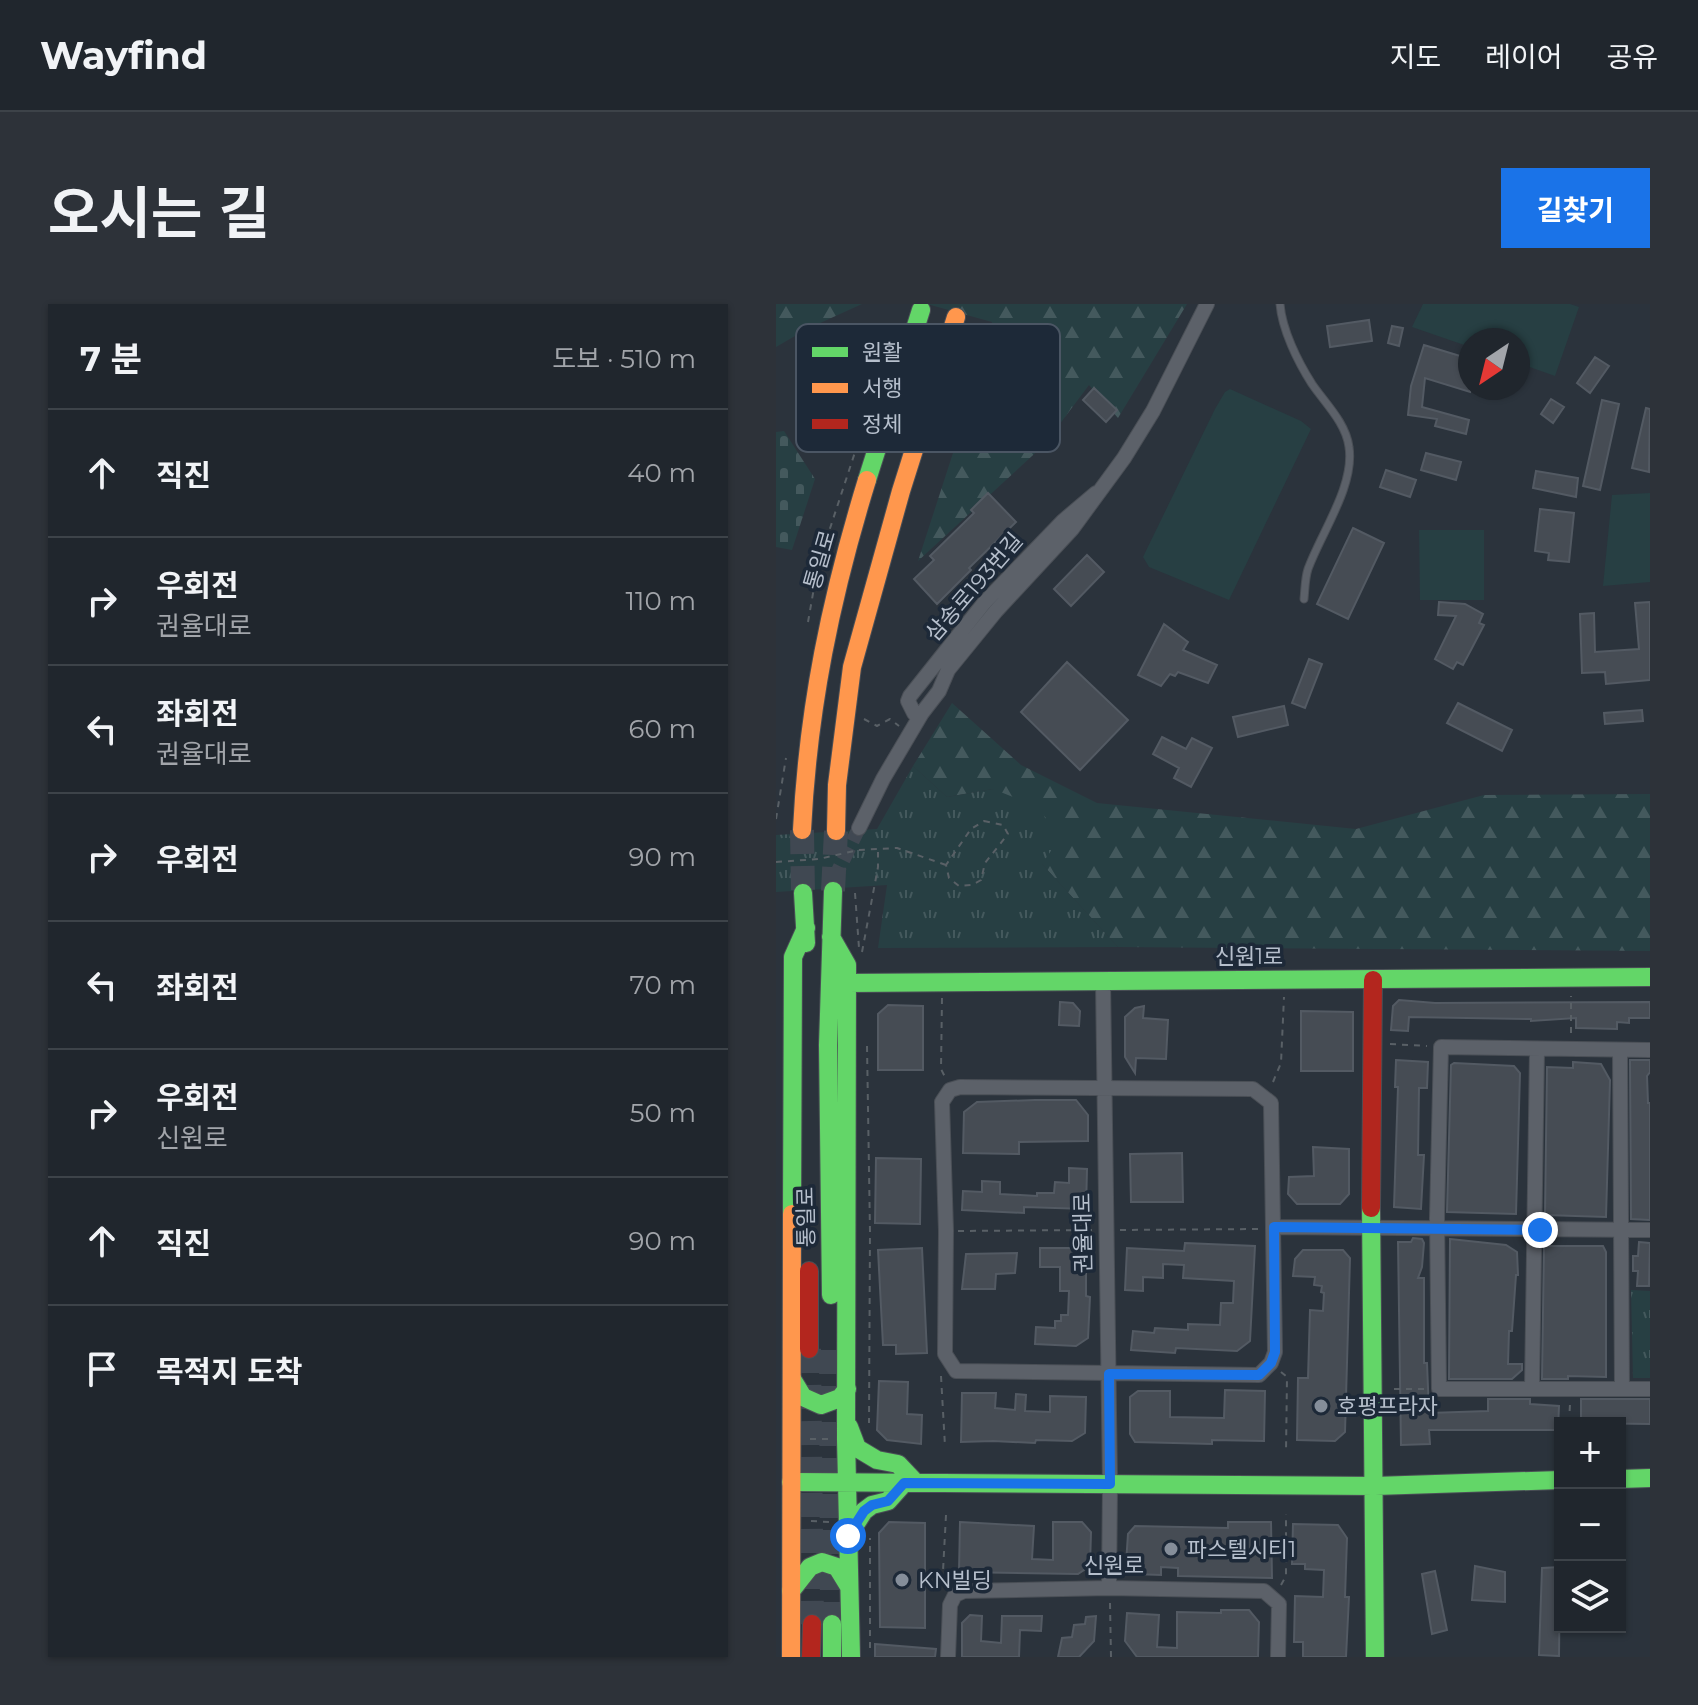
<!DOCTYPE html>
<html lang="ko">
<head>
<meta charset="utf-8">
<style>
	:root { --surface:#20262d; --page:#2d3239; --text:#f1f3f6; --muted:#a2a5aa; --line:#3d4349; --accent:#1a73e8 }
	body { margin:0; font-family:Montserrat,"Noto Sans KR",sans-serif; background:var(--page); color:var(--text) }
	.controls { position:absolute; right:24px; bottom:24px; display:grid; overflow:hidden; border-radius:0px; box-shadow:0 2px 6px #0004 }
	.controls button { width:72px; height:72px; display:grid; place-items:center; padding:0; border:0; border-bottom:2px solid var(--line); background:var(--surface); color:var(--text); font:40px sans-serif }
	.compass { position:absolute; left:682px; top:24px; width:72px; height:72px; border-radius:50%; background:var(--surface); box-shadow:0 2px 6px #0004; rotate:215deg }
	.stop { position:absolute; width:24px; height:24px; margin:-18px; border:6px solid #1a73e8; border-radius:50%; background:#fff }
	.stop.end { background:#1a73e8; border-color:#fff; box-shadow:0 2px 8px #0008 }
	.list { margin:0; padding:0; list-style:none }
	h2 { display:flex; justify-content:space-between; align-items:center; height:104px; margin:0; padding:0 32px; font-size:34px }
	h2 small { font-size:26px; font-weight:400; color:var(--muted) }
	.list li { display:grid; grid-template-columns:52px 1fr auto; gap:24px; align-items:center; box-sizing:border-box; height:128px; padding:0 32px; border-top:2px solid var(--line) }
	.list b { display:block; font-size:30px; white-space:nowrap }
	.list p { margin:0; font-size:26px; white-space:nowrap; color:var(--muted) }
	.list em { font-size:26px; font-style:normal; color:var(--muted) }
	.icon { flex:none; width:44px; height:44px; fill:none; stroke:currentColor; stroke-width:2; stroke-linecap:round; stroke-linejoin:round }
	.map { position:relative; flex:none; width:874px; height:1353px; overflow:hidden; border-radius:0px }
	header { display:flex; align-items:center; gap:48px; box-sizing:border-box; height:112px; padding:0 40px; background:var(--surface); border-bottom:2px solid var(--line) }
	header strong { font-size:38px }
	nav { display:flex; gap:44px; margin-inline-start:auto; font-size:28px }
	.intro { display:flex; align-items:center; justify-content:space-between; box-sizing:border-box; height:192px; padding:0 48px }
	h1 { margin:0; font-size:56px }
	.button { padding:20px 36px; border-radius:0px; background:var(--accent); color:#fff; font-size:28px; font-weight:700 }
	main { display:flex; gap:48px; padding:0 48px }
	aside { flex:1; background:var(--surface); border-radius:0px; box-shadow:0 2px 6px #0004 }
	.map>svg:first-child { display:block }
	.forest { fill:url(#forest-firs) }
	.cemetery { fill:url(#cemetery-stones) }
	.park { fill:url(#park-tufts) }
	.garden { fill:#273f43 }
	.building { fill:#464c54; stroke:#535a63; stroke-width:2 }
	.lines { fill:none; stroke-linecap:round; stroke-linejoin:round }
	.street-tunnel { stroke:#404852; stroke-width:14; stroke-dasharray:14 7; stroke-linecap:butt }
	.primary-tunnel { stroke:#404852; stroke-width:24; stroke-dasharray:24 12; stroke-linecap:butt }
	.lane-casing { stroke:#4a4f56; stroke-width:9 }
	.street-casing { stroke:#4a4f56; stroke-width:16 }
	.fast-casing { stroke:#4a4f56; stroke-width:20 }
	.slow-casing { stroke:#4a4f56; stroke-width:20 }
	.jam-casing { stroke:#4a4f56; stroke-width:20 }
	.path { stroke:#596066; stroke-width:2; stroke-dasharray:6 6; stroke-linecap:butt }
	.lane { stroke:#5c6169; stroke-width:7 }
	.street { stroke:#5c6169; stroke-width:14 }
	.fast { stroke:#63d668; stroke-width:18 }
	.slow { stroke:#ff974d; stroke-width:18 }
	.jam { stroke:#b3261e; stroke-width:18 }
	.route { stroke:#1a73e8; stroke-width:10 }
	.poi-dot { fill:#858e9a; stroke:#1d2938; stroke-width:3 }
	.labels { text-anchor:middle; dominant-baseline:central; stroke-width:7; stroke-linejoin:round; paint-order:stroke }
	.street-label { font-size:22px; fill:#b6bfcc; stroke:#1d2938 }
	.poi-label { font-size:22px; fill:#b6bfcc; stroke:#1d2938; text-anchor:start }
	.key { fill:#1d2938; stroke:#4b5664; stroke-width:2 }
	.key-label { font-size:22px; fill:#b6bfcc }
</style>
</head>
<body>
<header>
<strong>Wayfind</strong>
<nav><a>지도</a><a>레이어</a><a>공유</a></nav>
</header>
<div class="intro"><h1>오시는 길</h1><a class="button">길찾기</a></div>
<main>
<aside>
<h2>7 분<small>도보 · 510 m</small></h2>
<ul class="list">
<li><svg class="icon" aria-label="ahead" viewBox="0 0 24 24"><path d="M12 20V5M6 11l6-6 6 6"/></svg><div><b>직진</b></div><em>40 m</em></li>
<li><svg class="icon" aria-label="right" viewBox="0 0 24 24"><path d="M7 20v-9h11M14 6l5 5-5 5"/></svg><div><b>우회전</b><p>권율대로</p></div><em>110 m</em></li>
<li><svg class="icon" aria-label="left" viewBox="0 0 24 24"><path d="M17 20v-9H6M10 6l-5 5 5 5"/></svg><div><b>좌회전</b><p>권율대로</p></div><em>60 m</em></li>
<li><svg class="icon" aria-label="right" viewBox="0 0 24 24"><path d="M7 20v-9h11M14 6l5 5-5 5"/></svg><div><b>우회전</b></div><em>90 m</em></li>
<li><svg class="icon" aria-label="left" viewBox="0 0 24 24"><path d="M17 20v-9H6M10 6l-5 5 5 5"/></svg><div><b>좌회전</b></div><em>70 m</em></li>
<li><svg class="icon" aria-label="right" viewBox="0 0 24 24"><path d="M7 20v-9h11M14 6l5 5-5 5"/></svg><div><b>우회전</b><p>신원로</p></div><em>50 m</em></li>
<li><svg class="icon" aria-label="ahead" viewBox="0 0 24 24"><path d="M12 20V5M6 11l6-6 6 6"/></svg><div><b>직진</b></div><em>90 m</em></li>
<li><svg class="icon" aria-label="arrive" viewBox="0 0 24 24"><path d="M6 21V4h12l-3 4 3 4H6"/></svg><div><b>목적지 도착</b></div></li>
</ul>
</aside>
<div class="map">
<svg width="874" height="1353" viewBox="0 0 874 1353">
	<defs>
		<pattern id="forest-firs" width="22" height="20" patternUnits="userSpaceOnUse" patternTransform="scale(2)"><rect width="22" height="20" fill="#273f43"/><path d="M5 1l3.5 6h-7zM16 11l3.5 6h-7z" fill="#44595d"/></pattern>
		<pattern id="cemetery-stones" width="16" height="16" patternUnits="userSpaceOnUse" patternTransform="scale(2)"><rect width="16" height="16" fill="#273f43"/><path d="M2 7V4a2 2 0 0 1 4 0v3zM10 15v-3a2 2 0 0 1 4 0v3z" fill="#44595d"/></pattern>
		<pattern id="park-tufts" width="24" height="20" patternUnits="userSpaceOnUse" patternTransform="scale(2)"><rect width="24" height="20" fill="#273f43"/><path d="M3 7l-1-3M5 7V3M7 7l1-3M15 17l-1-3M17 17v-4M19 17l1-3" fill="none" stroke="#44595d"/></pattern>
	</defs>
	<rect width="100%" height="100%" fill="#2b333c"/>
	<path class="forest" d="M0 0H86L31 25 0 43Z
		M151 0H411L342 114 313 81 268 141 142 257 212 41 216 18Z
		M176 399 245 461 321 499 580 525 708 491 874 490V647L342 643 265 559 217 485 171 493 137 462Z"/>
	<path class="cemetery" d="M8 127 39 175 16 246 0 243V128Z"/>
	<path class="park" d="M137 462 171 493 217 485 260 502 285 532 266 560 342 643 102 644 111 581 0 588V531L101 525Z
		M855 986 874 987V1074H857Z"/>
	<path class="garden" d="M647 0H794L803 3 779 72 742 59V36H694V43L636 23Z
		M454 85 525 117 535 125 453 296 373 263 367 253 439 105 449 88Z
		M874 189V278L827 282 836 191Z
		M643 226H708V296H644Z"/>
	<path class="building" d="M593 16 596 37 554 43 551 22Z
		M616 22 627 24 623 42 612 39Z
		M648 41 694 55V88L649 74 646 103 693 116 690 130 659 122 661 115 632 111 635 82Z
		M819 53 833 62 814 89 801 79Z
		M318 84 341 106 330 118 307 96Z
		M775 95 788 103 777 119 765 110Z
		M826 96 843 100 824 186 807 182Z
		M870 104 874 105 873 168 856 164Z
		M650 149 685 158 680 176 645 166Z
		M610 166 640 176 634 193 604 183Z
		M760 167 802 174 800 193 757 184Z
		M212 189 240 218 193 264 195 266 161 300 138 275 158 256 154 252 198 209 195 206Z
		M764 205 798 209 793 258 772 256 773 249 759 247Z
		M577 224 608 239 572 315 541 300Z
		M311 251 328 268 295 302 278 285Z
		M663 298 689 300 707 310 703 319 708 321 696 344 687 361 681 358 677 365 659 355 680 312 662 311Z
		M874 298V376L830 380 829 368 806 369 804 310 818 309 819 348 863 345 859 299Z
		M388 320 412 338 407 346 441 361 432 379 402 368 399 372 394 370 385 382 362 371Z
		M533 355 546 360 529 404 516 399Z
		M291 358 352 416 304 466 245 408Z
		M682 399 736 426 726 447 671 419Z
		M508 402 512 421 462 433 457 413Z
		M866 406 867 417 829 420 828 409Z
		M386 433 410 445 416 434 436 444 415 483 398 474 403 464 377 450Z
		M623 696 659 699 874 698V714H853V719L841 718V725L800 724V714L755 717V715L633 713 632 727 615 726 617 702Z
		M284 698 297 699 304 707 303 722 283 721Z
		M112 701 147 702V766H102V710Z
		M368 702 367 714 392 716 390 755 360 754 359 769 349 753V713L359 704Z
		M525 707 577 708V767H525Z
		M620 756 652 758 651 784H643L642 851H648L645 905 618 903 622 783H619Z
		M854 756H874V768L871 772 872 799H874V916L855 915Z
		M797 758 825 760 834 776 830 913 769 911 771 763 797 764Z
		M678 759 738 762 744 769 740 910 671 908 675 761Z
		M259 796H300L312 811V837L243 838V850L187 849 188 808 201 798Z
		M537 843 573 845V890L564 900H521L512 890 513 873 538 872Z
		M406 849 407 898H355L354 850Z
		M100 854 145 855 144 920 99 919Z
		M293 864 311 865 310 905 248 903V909L186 906 187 887 206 888V877L224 878V890L261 892V889H278L279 878 293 879Z
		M637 934 646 935 648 939 646 963 642 974H648V1059H651L653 1109 712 1107V1095H754V1100L783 1102 782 1126H653L654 1140 625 1141 622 938H635Z
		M674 935 730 941 741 948 742 971H740L736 1027H733L732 1060H746V1066L736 1075H673Z
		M863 938 874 939 873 982H861L862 967H857V952H862Z
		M409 939 479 942 474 1037 461 1047 400 1044 399 1049 355 1046 357 1027 378 1029 379 1024 412 1026V1020L444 1021 445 999H457L458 977 407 974 408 961 387 960V974L367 973V987L349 986 351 944 408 947Z
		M768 942H827L830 948V1073L792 1072V1075H766Z
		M146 944 151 1049 120 1050V1041H107L102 946Z
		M264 944H310V992L314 993 312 1034 300 1042 259 1040 260 1023 279 1024V1017H285V1011H292L293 987H284V963H264Z
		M527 946H567L574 954 569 1128 559 1137 521 1136 522 1074H532L534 1006 547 1007 548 989 545 988 546 982 538 981 539 973 517 972 519 955Z
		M241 949 239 969 220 970 219 985H186L190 950Z
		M103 1077 132 1078 131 1110 146 1111 145 1140 111 1136 101 1126Z
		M449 1086 489 1087 488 1137 436 1136V1140L359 1138 354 1130V1093L362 1087H394V1113L448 1114Z
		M186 1089H220L219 1104 239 1106 240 1090 250 1091 249 1107 274 1108V1092L310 1093 309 1129 296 1137 260 1136 259 1139 217 1137 185 1138Z
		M805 1095H874V1120L805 1119Z
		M113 1218 149 1219V1324L104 1323 103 1229Z
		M184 1218 258 1222 256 1255 277 1256V1218H306L315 1228 314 1262 302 1270 183 1268Z
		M452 1218H495L496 1274 402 1272V1264L385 1263V1271L358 1270 350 1260 352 1230 359 1222 452 1224Z
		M517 1220 562 1221 571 1234 569 1293H573L570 1353H527V1338H518L519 1292 547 1293 548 1266 529 1265V1260H516Z
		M699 1262 729 1268V1298L696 1296Z
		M784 1263 783 1352 763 1351 766 1264Z
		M659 1267 671 1326 656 1330 646 1270Z
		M445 1306H473L483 1318 482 1353H361L349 1337 351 1309 383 1311 381 1343 401 1344V1308L445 1309Z
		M194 1311 206 1312 205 1337 225 1339 226 1312H266L265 1327 244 1326 243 1353H186V1319Z
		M320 1312 318 1337 303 1353H282L286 1334 296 1333 298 1321 309 1320 310 1313Z
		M99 1340 160 1345 159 1353H99Z"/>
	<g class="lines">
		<path class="street-tunnel" d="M58 575 83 524"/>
		<path class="primary-tunnel" d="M26 526 27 589
			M57 587 60 527
			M33 1045 36 1320
			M55 1046 56 1320"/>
		<defs>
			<path id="lane" d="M504 0C506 26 522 58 536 80 549 99 570 119 573 143 579 182 545 229 532 265 529 274 529 285 528 295"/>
			<path id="street" d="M320 189 287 217 208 299 134 392 132 397 138 409H146L163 387 172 366 220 307 296 225 348 154 377 107 431 0
				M83 524 107 475 146 409
				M327 677 334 1180 333 1284
				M844 746 846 1085
				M874 746 665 743 661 914 663 1085H874
				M184 783 477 785 495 799 499 1048 495 1059 483 1071 180 1067 169 1050 170 927 166 798 174 786Z
				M498 923 874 926
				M756 1085 761 746
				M172 1353 174 1301 179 1291 188 1287 333 1284 488 1287 503 1300 502 1353"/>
			<path id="fast" d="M91 176 145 6
				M27 589 30 639
				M55 633 71 661 70 1135 75 1353
				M71 679 874 673
				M595 904 599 1353
				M16 910 17 653 30 624
				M55 991 52 741 57 587
				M16 1075 27 1093 45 1101 64 1094 71 1085
				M73 1123 81 1144 101 1156 122 1160 140 1179
				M844 1175 874 1174
				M15 1178 599 1182 784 1176
				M72 1232 88 1207 96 1201 112 1197 128 1179
				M15 1287 34 1263 46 1258 61 1263 72 1281
				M56 1320V1353"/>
			<path id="slow" d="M26 526C32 403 55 293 91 176
				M60 527 61 481 76 363 125 187 180 13
				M15 1353 16 910"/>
			<path id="jam" d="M595 904 597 676
				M33 967V1045
				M35 1353 36 1320"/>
		</defs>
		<use href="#lane" class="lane-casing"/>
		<use href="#street" class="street-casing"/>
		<use href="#fast" class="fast-casing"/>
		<use href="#slow" class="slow-casing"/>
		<use href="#jam" class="jam-casing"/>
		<path class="path" d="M32 318 42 261 103 75
			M88 415 101 422 114 415 123 422
			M0 515 10 454
			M208 517 227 521 232 530 209 559 205 576 196 581 183 582 173 574 170 561 195 525Z
			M0 558 43 555 82 546 121 544 170 561
			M79 589 83 644
			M86 648 102 563V548
			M166 694 165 765 170 775
			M795 729V692
			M614 740 651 742
			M91 742 94 928 93 1119
			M497 778 505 759 508 693
			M344 926 484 925
			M182 927 316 926
			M505 1068 511 1073 510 1148
			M165 1072 169 1142
			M618 1085H650
			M793 1119 794 1100
			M34 1135H52
			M170 1211 167 1267 171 1279
			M35 1217 53 1218
			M505 1281 510 1272V1210
			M334 1299 335 1353
			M94 1344V1234"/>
		<use href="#lane" class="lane"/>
		<use href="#street" class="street"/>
		<use href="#fast" class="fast"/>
		<use href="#slow" class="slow"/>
		<use href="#jam" class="jam"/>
	</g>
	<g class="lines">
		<path class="route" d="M72 1232 88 1207 96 1201 112 1197 128 1179 334 1180 333 1070 483 1071 495 1059 499 1048 498 923 764 926"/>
	</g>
	<g class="poi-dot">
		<circle cx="545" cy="1102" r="8"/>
		<circle cx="395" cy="1245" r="8"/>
		<circle cx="126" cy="1276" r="8"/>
	</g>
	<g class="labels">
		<g class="street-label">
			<text transform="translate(44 256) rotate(-74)">통일로</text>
			<text transform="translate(198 283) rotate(-49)">삼송로193번길</text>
			<text x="473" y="652">신원1로</text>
			<text transform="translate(30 913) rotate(-91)">통일로</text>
			<text transform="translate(307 929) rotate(-91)">권율대로</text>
			<text x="338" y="1261">신원로</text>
		</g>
		<g class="poi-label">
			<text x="561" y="1102">호평프라자</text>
			<text x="411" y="1245">파스텔시티1</text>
			<text x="142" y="1276">KN빌딩</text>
		</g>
	</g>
	<rect x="20" y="20" width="264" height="128" rx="12" class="key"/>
	<rect x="36" y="43" width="36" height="10" fill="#63d668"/>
	<rect x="36" y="79" width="36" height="10" fill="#ff974d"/>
	<rect x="36" y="115" width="36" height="10" fill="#b3261e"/>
	<g class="key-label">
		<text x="86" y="56">원활</text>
		<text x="86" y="92">서행</text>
		<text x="86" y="128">정체</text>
	</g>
</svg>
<div class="controls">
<button>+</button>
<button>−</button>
<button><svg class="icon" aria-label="layers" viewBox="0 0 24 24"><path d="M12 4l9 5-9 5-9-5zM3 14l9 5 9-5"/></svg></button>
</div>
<svg class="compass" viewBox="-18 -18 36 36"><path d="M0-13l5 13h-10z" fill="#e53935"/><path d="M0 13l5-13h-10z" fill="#a2a5aa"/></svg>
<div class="stop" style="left:72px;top:1232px"></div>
<div class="stop end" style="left:764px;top:926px"></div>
</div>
</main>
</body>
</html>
